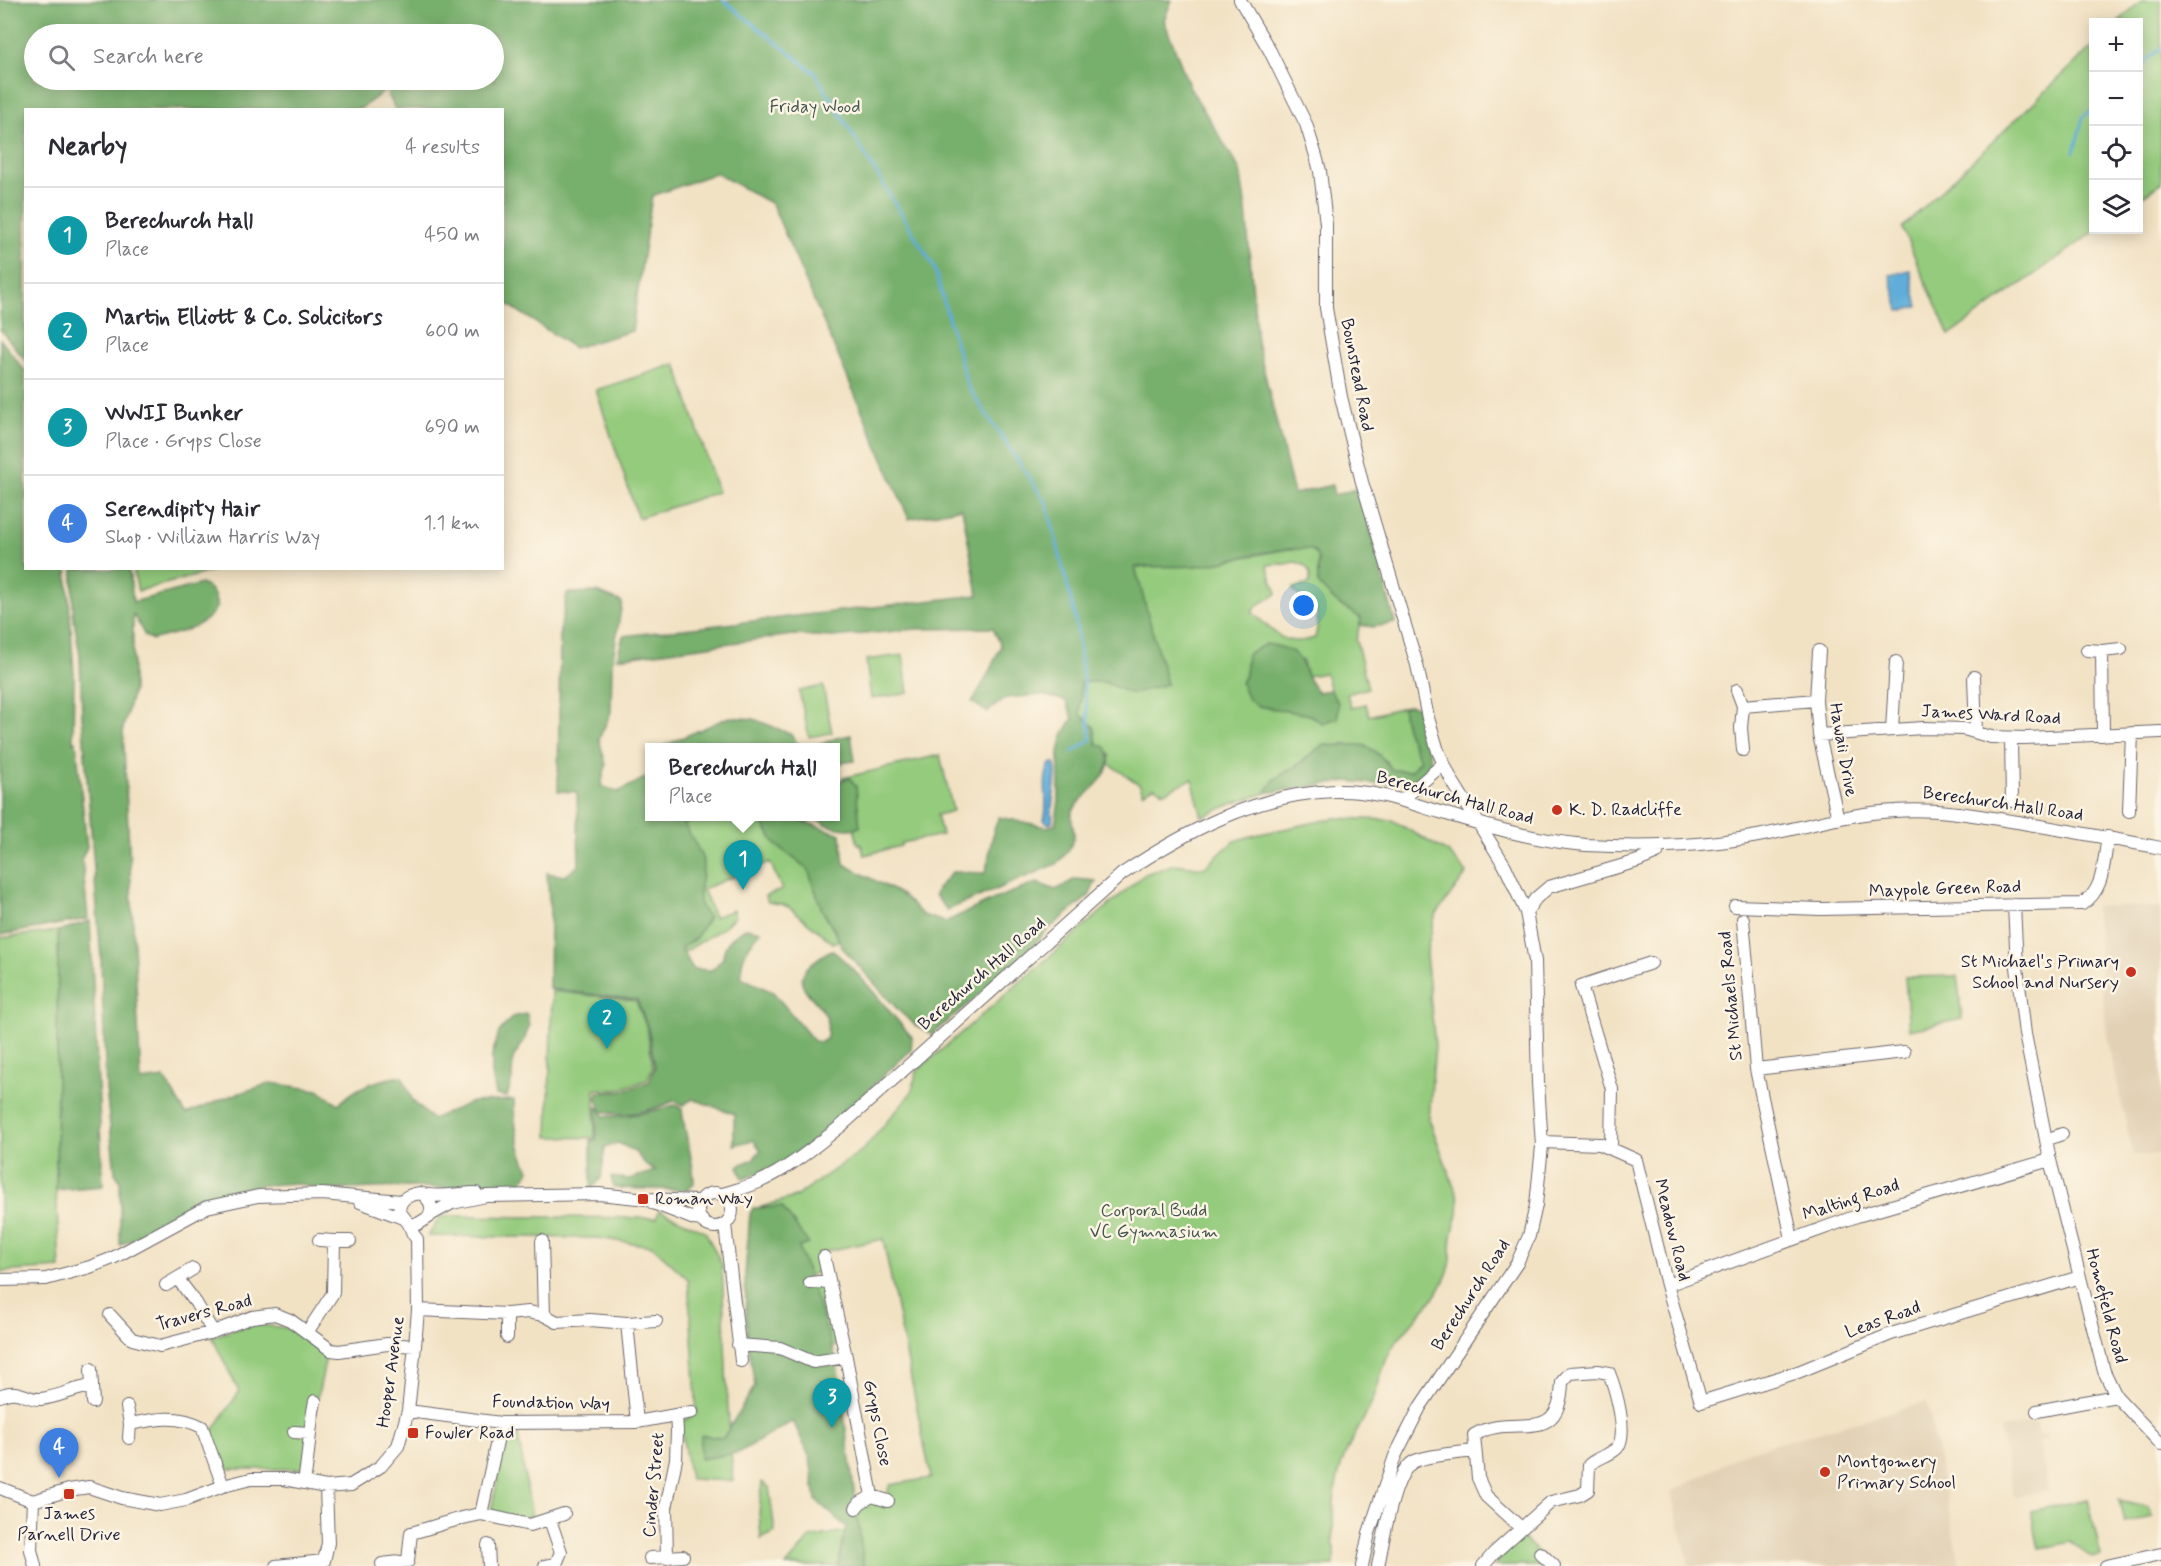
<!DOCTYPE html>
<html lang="en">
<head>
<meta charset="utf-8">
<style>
	:root { --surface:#fff; --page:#f2f2f3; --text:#2b2b33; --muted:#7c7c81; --line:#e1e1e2; --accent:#b45309 }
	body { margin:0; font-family:Mynerve,sans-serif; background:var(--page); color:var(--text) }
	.controls { position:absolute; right:18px; top:18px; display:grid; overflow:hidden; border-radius:0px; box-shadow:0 3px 15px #0003 }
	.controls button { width:54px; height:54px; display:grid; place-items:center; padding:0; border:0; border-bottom:2px solid var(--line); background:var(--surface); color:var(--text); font:30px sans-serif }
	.you { position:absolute; left:1304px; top:606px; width:21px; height:21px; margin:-15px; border:4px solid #fff; border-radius:50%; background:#1a73e8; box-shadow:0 0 0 9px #1a73e833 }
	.badge { display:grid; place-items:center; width:39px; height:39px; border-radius:50%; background:var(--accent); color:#fff; font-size:20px; font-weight:700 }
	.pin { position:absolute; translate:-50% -50px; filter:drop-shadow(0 2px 3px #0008) }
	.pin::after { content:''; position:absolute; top:32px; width:21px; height:18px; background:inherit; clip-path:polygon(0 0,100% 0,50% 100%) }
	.popup { position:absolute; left:645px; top:743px; width:195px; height:78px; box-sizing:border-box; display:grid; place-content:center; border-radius:0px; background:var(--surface); filter:drop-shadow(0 2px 4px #0005); font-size:20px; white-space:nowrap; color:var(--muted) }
	.popup b { font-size:22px; color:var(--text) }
	.popup::after { content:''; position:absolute; left:50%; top:100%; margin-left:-12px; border:12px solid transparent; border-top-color:var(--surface) }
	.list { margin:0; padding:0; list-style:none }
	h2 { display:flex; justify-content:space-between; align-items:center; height:78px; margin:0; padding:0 24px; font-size:26px }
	h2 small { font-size:20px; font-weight:400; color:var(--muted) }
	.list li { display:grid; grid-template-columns:39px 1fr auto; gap:18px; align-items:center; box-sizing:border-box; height:96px; padding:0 24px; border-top:2px solid var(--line) }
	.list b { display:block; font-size:22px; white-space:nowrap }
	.list p { margin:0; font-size:20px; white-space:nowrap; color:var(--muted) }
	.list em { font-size:20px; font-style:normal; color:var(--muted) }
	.icon { flex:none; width:33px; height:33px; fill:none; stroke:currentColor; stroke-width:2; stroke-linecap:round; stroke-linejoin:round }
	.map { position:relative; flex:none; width:2161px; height:1566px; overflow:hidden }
	.search { position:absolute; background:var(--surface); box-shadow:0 3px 15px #0003; left:24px; top:24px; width:480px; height:66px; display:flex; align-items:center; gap:15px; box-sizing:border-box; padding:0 21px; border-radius:33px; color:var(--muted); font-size:22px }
	.panel { position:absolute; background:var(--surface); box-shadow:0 3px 15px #0003; left:24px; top:108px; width:480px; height:462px; border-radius:0px }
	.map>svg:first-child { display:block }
	.built { fill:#e2d1b5 }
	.green { fill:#94cb7d; stroke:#5b765c; stroke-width:1.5; fill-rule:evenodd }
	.forest { fill:#77af6c; stroke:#4c6854; stroke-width:1.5; fill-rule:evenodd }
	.water { fill:#5fadd8; stroke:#40688a; stroke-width:1.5 }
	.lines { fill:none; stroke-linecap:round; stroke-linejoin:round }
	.stream { stroke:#5fadd8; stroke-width:3 }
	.minor-casing { stroke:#6b656b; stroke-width:14 }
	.minor { stroke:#fff; stroke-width:12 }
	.poi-dot { fill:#c8321e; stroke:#fcf5e5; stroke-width:2 }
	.labels { text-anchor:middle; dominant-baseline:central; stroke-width:5; stroke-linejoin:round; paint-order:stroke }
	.park-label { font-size:18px; fill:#44554f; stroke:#fcf5e5 }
	.street-label { font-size:18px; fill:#22223b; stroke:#fcf5e5 }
	.poi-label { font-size:18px; fill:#22223b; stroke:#fcf5e5; text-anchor:start }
</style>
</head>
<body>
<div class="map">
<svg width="2161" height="1566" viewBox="0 0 2161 1566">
	<rect width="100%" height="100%" fill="#fcf5e5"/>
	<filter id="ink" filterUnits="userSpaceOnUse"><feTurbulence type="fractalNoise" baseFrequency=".0167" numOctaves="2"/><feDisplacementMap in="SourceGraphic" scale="12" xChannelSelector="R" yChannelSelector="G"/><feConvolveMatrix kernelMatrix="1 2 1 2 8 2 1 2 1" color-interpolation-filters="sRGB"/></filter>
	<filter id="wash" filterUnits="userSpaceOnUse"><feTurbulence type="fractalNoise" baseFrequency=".008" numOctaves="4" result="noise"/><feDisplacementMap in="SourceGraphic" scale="24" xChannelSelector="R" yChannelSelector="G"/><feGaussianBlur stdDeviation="1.35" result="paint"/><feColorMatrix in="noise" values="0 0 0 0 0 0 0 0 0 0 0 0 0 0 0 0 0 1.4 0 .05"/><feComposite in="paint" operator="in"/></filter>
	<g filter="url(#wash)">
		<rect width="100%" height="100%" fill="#f2e2c4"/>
		<path class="built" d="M2095 906 2161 907V1155H2133L2107 1036Z
			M1927 1402 1960 1566H1689L1671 1492 1746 1452Z
			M2035 1422 2038 1434 2045 1433 2046 1440 2039 1441 2048 1490 2014 1497 2000 1429Z"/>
		<path class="green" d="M2142 0H2161V183L2139 199 2138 22H2118Z
			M2093 46 2094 230H2097L1949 335 1902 228Z
			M676 364 718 492 638 518 596 390Z
			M1306 548 1314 551 1318 558V583L1343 607 1353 611 1361 619 1356 640 1368 688 1347 694 1351 708 1366 704 1369 716 1403 707C1402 727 1413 743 1420 760L1411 771 1392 770 1384 759 1346 743 1338 746 1322 745 1302 762 1275 779 1265 793 1229 805 1202 817 1192 779 1164 792 1154 787 1143 793 1140 785 1109 764 1110 755 1097 744 1094 727 1080 714 1081 682H1104L1117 687 1166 684 1135 567 1196 566 1288 549ZM1294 562C1306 563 1313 571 1309 584L1293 588 1294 592C1316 608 1322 610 1315 638 1282 648 1275 632 1252 612L1258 605 1277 594 1267 565C1277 563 1284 566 1294 562ZM1302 660 1307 676 1325 673 1330 690 1338 703 1323 723 1310 715 1248 699 1241 683 1245 675Z
			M133 569V568L212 569 209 572 138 591Z
			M903 655 908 693 871 699 866 660Z
			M823 686 832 733 809 737 799 691Z
			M940 755 953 811 937 815 942 835 901 843V846L864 855 861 844H858L842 778Z
			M699 817H759L776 845 808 869 822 910 839 940 833 943 790 908 784 905 768 902 765 896 782 890 770 862 703 889 714 917 733 910 735 916 723 928 683 953 681 948 696 938 701 910 698 899 703 860 684 824Z
			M1335 818 1392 820 1449 853 1467 873 1435 916 1426 954 1435 1046 1429 1119 1458 1197C1460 1218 1455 1219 1452 1237 1450 1247 1453 1259 1449 1269 1438 1302 1409 1321 1391 1350 1383 1364 1380 1381 1374 1397 1366 1418 1352 1437 1344 1458 1335 1480 1333 1502 1333 1525 1333 1539 1335 1552 1334 1566H786L810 1538 855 1529 857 1507 865 1500 884 1501 890 1485 931 1478 883 1239 818 1253 820 1271 806 1277 819 1284 826 1291 836 1345 831 1351 786 1244 758 1208 795 1197 864 1149 911 1093 917 1071 1145 874 1175 864 1204 868 1234 841 1255 835Z
			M58 931 56 1190 60 1268 0 1272V938Z
			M1957 976 1962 1019 1909 1030 1905 977Z
			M552 991 636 1001 647 1029 653 1067 647 1080 617 1090 595 1089V1138L548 1137Z
			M659 1210 705 1231 722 1265 727 1393 733 1481 690 1479 680 1422 697 1414 688 1279 652 1246 597 1238 428 1236 441 1216 657 1218Z
			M252 1324 297 1329 317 1344 326 1357 303 1469H229L210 1435 239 1392 212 1337Z
			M518 1434 532 1518 490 1514 507 1438Z
			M762 1482 769 1487 775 1532 761 1539 759 1513Z
			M2088 1499 2101 1556 2092 1558 2070 1542 2039 1549 2031 1511Z
			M2119 1500 2149 1507 2152 1517 2124 1523Z
			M1521 1536 1553 1566H1494Z"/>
		<path class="forest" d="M0 0H1172L1164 20 1189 86 1240 170 1246 209 1257 342 1294 494 1332 485 1334 495 1360 488 1395 623 1374 627 1360 625 1361 619C1354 612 1348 610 1340 605 1331 598 1325 591 1318 583V558L1314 551C1288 542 1226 563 1195 566 1175 567 1155 566 1135 567L1167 684 1132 694 1104 682H1081L1080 714 1094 727 1097 744 1106 747C1119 774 1087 790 1074 809 1068 818 1075 827 1074 836 1073 847 1063 857 1057 864L947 910 935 895 937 889 952 872 985 873C991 854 990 834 999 817L1047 827 1055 825 1059 801V752L1063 735 1073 718 1066 701 1042 695 1006 698 987 712 972 702 987 676 1001 646 993 628 917 629 833 637 793 635 617 658 623 636 978 595 962 508 909 519 772 204 716 173 652 196 632 331 574 348 503 301 502 110 395 109 386 90 360 109 26 110 25 360 0 329ZM34 34H494V80H34Z
			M0 339 25 371 26 568 67 569 74 675 73 742 76 741 87 847 82 858 88 919 0 935Z
			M73 569H129L133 602 201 584C213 588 214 594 217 606 205 630 175 633 152 640L145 636 133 614V691L123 728 141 1081 164 1078 186 1114 230 1096 271 1083 318 1090 339 1104C356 1086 377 1080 402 1076L413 1101 432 1119 472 1102 514 1100C514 1125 518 1148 529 1170L528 1174 517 1189 400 1187 324 1190 296 1183 253 1186 232 1192 213 1204 120 1245V1181L115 1173 106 1089 101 959 82 715 80 656 73 614Z
			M597 592 622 602 612 664 611 712 599 739 606 765 601 786 618 792 649 776 650 761V816L699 817 684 824C690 835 698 847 702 858 708 880 687 898 709 917L696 938 681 948 693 969 712 970 723 958C724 942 733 935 746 928L761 931C749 945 739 958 742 978L773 992 814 1041 821 1042 827 1038C827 1032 828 1024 827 1019 822 999 784 987 812 963 819 958 824 953 832 950 863 975 885 1008 912 1037L911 1050 814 1141 779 1165 743 1179 738 1166 753 1159 761 1150 753 1140 734 1145V1114L693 1099 683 1105 674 1101C650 1111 625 1118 601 1111L604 1116C632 1117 649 1112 675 1105L682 1109C684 1135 694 1157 694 1183L687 1190 614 1188 611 1177 629 1179 655 1171 647 1166 635 1152 619 1143 605 1147 601 1178 591 1190V1140H596L597 1107 601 1110 597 1099 598 1092H619L649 1082 655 1067 648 1028 637 1000 549 989 550 913 547 873 565 876 579 865 577 792 558 791 560 631 567 593Z
			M1266 644C1312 651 1294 665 1318 692L1330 690 1338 703V718L1322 723 1310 715 1258 706 1248 699 1241 683 1245 675 1247 654Z
			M1409 705 1418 707 1432 765 1430 773 1425 778 1378 784 1347 781 1265 793 1275 779 1302 762 1322 745C1359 748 1365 734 1392 770L1411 771 1420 760C1413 742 1402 727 1403 707Z
			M729 717 754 719 791 734 800 747H661Z
			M851 735 855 761 839 763 836 766V748L815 747 836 738Z
			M850 778 856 786 860 827C846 832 825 827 815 817L836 816V783Z
			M759 817H797L799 820 841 834 844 864 902 895 923 915 945 922 999 897 1037 883 1056 890 1075 879 1096 881 1089 896 1046 931 1017 963 932 1034 916 1026 898 1010 842 947 834 929 822 910 808 869 776 845Z
			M90 921 103 1186 56 1190 58 931Z
			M527 1014 529 1026 524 1041 513 1058 512 1079 507 1097 496 1095 492 1074V1055L499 1032 512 1017Z
			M782 1207 809 1244 799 1247 837 1362 864 1566H838L846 1527 816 1500 810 1458 793 1421 738 1453 700 1459 701 1435 723 1438 755 1386 747 1337 745 1275 750 1214 753 1208Z"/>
		<path class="water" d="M1910 270 1918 307 1899 311 1890 275Z
			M1055 763C1058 778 1053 793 1052 808 1052 814 1053 817 1052 823L1049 824 1044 820C1050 801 1040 782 1050 764Z"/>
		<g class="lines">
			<path class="stream" d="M723 0 815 73 934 267 968 387 1047 504 1075 616 1091 740 1072 752
				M2138 68 2161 48
				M2074 152 2083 117 2094 108"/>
		</g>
	</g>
	<g filter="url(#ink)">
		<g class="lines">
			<defs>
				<path id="minor" d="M1240 0 1270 51 1306 124 1316 156 1320 171 1326 224V308L1341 397 1362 482 1417 665 1428 718 1438 751 1451 779 1505 866 1526 912 1535 961 1538 1083 1542 1146 1536 1205 1529 1236 1517 1263 1420 1407 1395 1456 1369 1533 1362 1566
					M2087 650 2102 651 2103 735
					M1819 651 1816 700 1819 735 1838 819
					M2102 651 2121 649
					M1974 677 1976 732
					M1737 690 1743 706 1816 700
					M1743 706 1741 728 1743 750
					M1892 730 1896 662
					M1819 735 1923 728 1964 729 1991 737 2026 738 2161 732
					M2011 738 2012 801
					M1402 800 1443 764
					M2129 811 2132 733
					M2014 905 2017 967 2025 1034 2049 1155
					M1735 906 1821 909 2082 904C2105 890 2103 862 2108 837
					M1526 912 1536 898 1549 887 1638 861 1657 853 1659 847
					M1743 919 1756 1069 1792 1239
					M1756 1069 1904 1052
					M2046 1140 2062 1134
					M1542 1142 1600 1144 1636 1160 1667 1285 1701 1402 1798 1372 1891 1334 2080 1277
					M1611 1149 1612 1089 1581 986 1651 963
					M698 1210a17 17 0 1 1 34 0a17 17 0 1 1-34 0Z
					M723 1194C735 1190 748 1187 759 1182 790 1168 815 1146 841 1126L1122 874C1186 831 1256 794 1335 791 1374 790 1403 801 1440 812 1487 826 1536 841 1586 845 1642 848 1697 847 1752 837 1800 829 1847 813 1895 811 1938 808 1981 816 2023 823 2069 831 2115 839 2161 848
					M425 1196C431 1202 433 1208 429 1217L418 1224H409L399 1211C400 1198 408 1195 420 1193 433 1199 460 1193 476 1193
					M360 1202 403 1218
					M653 1203 694 1219 702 1220
					M430 1215 452 1203 486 1196 599 1194 647 1199 696 1201 699 1203
					M725 1225 741 1361
					M319 1240 334 1241
					M542 1241 544 1315
					M824 1257 846 1357
					M178 1279 196 1303 213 1332
					M0 1280 46 1279 90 1267 113 1258 207 1207 258 1196 322 1194 401 1201
					M810 1283 828 1281
					M166 1285 193 1269
					M1667 1285 1857 1216 2050 1160 2104 1371 2116 1396 2161 1444
					M418 1310 507 1314 528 1312 544 1315 557 1322 590 1320 627 1323 656 1321
					M507 1314V1337
					M110 1315 132 1339 160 1346 213 1332 252 1317 275 1314 290 1320 331 1350 339 1351 387 1344 415 1346
					M627 1323 637 1422
					M308 1331 333 1293 334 1241H350
					M738 1345 780 1348 813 1362 846 1357 872 1496 860 1503 856 1508
					M91 1369 92 1386
					M0 1396C19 1387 25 1400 41 1399 59 1397 75 1388 92 1386L93 1402
					M127 1407 130 1424C155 1419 178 1414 202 1427L223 1486
					M408 1411 501 1423 637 1422 692 1412
					M2037 1411 2116 1396
					M294 1432 309 1433
					M129 1438 130 1424
					M304 1482C309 1455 309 1428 315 1401
					M0 1488 33 1501 69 1490 89 1487 122 1498 160 1505 186 1500 223 1486 251 1479H284L326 1487 351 1485 381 1466 398 1446 408 1411 415 1346 418 1310 417 1239 413 1234 409 1224
					M872 1496 888 1501
					M33 1501 31 1550 35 1566
					M481 1514 530 1525 564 1514
					M488 1545 489 1566
					M1540 1553 1554 1566
					M650 1558 683 1556
					M667 1558 666 1508 676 1459 677 1431 676 1415
					M382 1564 408 1561 411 1533C434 1527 457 1518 481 1514L501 1423
					M276 1566 324 1561 328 1543 326 1487
					M545 1566 556 1564 561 1552 550 1520
					M1378 1566C1383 1544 1393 1470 1415 1461 1429 1455 1459 1453 1475 1451
					M1483 1566 1494 1553 1551 1502 1580 1495 1588 1490 1589 1465C1598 1457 1609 1456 1617 1448 1629 1434 1615 1388 1609 1373L1598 1371 1570 1373 1562 1382C1560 1450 1513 1411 1474 1435L1478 1478 1486 1496 1521 1528
					M2106 1566 2161 1554"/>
			</defs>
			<use href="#minor" class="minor-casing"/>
			<use href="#minor" class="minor"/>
		</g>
	</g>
	<g class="poi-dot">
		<circle cx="1557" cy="810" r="6"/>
		<circle cx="2131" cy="972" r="6"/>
		<rect x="637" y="1193" width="12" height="12" rx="3"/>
		<rect x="407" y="1427" width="12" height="12" rx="3"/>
		<circle cx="1825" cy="1472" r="6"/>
		<rect x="63" y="1488" width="12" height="12" rx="3"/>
	</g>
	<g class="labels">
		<g class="park-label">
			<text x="815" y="107">Friday Wood</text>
			<text x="1154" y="1211">Corporal Budd<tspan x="1154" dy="21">VC Gymnasium</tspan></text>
		</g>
		<g class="street-label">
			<text transform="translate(1357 375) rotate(79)">Bounstead Road</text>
			<text transform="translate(1991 715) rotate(3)">James Ward Road</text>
			<text transform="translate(1843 750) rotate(80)">Hawaii Drive</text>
			<text transform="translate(1455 798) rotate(15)">Berechurch Hall Road</text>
			<text transform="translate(2003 804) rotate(8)">Berechurch Hall Road</text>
			<text transform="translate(1945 889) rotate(-2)">Maypole Green Road</text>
			<text transform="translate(982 974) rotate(-41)">Berechurch Hall Road</text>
			<text transform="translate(1731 996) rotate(-95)">St Michaels Road</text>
			<text transform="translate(1851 1200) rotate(-18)">Malting Road</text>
			<text transform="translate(1672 1230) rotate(76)">Meadow Road</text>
			<text transform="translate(1471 1295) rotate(-57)">Berechurch Road</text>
			<text transform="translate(2106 1306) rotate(75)">Homefield Road</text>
			<text transform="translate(204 1313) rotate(-15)">Travers Road</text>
			<text transform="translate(1883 1320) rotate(-20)">Leas Road</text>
			<text transform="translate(391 1372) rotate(-82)">Hooper Avenue</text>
			<text transform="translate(551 1403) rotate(1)">Foundation Way</text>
			<text transform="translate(877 1423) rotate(79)">Gryps Close</text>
			<text transform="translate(654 1485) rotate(-85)">Cinder Street</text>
		</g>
		<g class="poi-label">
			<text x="1569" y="810">K. D. Radcliffe</text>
			<text x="2119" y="962" text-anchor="end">St Michael's Primary<tspan x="2119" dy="21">School and Nursery</tspan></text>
			<text x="655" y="1199">Roman Way</text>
			<text x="425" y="1433">Fowler Road</text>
			<text x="1837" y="1462">Montgomery<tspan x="1837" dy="21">Primary School</tspan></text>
			<text x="69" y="1514" text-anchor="middle">James<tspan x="69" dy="21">Parnell Drive</tspan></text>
		</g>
	</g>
</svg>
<div class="controls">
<button>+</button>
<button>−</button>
<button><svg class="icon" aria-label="locate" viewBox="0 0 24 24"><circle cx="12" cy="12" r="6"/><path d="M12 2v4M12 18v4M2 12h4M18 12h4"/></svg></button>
<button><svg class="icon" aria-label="layers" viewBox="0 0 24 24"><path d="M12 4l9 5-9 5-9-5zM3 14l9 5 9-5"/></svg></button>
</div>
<div class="you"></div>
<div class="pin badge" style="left:743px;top:890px;background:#0f9aa8">1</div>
<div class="popup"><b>Berechurch Hall</b>Place</div>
<div class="pin badge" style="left:607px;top:1049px;background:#0f9aa8">2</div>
<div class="pin badge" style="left:832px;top:1428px;background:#0f9aa8">3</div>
<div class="pin badge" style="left:59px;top:1478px;background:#3f7fe0">4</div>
<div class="search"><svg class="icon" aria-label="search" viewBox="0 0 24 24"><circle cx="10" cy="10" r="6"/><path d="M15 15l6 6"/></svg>Search here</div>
<section class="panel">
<h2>Nearby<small>4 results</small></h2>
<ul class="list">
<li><span class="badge" style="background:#0f9aa8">1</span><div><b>Berechurch Hall</b><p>Place</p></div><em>450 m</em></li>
<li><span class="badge" style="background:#0f9aa8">2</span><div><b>Martin Elliott &amp; Co. Solicitors</b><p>Place</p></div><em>600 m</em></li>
<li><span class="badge" style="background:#0f9aa8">3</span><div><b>WWII Bunker</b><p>Place · Gryps Close</p></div><em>690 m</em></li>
<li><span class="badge" style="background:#3f7fe0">4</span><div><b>Serendipity Hair</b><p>Shop · William Harris Way</p></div><em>1.1 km</em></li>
</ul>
</section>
</div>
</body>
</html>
